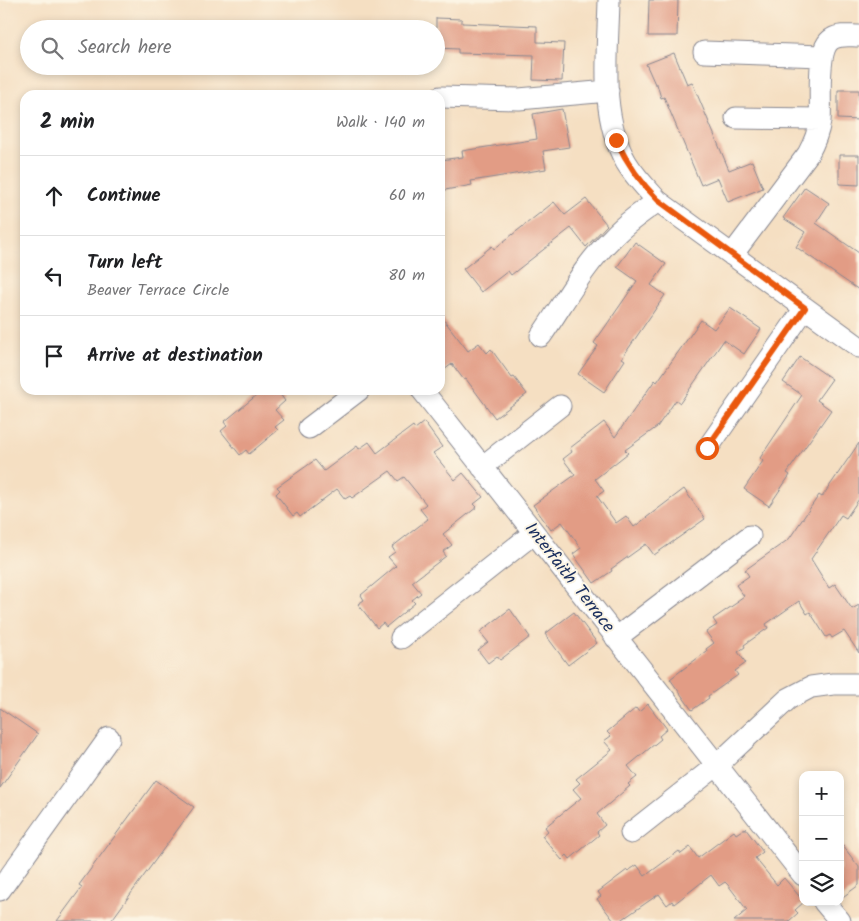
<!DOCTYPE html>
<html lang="en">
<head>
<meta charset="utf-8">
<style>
	:root { --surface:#fff; --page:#f6f6f6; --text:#202124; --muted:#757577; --line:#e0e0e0 }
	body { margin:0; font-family:Kalam,sans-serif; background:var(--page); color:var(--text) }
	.controls { position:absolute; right:15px; bottom:15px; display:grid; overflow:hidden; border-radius:10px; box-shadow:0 2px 8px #0003 }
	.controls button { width:45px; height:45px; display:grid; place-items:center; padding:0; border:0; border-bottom:1px solid var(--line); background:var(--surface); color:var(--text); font:25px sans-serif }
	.stop { position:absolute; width:15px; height:15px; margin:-11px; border:4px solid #ea580c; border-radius:50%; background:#fff }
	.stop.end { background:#ea580c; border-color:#fff; box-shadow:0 1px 5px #0008 }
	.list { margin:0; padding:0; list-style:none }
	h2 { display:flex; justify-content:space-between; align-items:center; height:65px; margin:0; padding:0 20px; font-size:21px }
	h2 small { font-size:16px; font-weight:400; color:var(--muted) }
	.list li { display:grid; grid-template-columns:32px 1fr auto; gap:15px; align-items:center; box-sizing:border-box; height:80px; padding:0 20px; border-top:1px solid var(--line) }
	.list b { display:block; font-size:19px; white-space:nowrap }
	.list p { margin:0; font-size:16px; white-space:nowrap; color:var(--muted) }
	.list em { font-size:16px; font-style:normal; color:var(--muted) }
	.icon { flex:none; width:28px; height:28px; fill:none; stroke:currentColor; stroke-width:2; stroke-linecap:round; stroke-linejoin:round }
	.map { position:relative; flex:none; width:859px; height:921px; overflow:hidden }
	.search { position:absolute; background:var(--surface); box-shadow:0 2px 8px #0003; left:20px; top:20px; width:425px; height:55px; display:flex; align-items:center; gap:12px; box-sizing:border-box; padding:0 18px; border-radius:28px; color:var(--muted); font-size:19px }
	.panel { position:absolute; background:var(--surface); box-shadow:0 2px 8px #0003; left:20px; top:90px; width:425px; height:305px; border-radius:15px }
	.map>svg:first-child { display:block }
	.building { fill:#e29c85 }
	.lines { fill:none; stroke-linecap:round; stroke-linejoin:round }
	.minor-casing { stroke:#888790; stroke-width:23 }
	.minor { stroke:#fff; stroke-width:21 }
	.route { stroke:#ea580c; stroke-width:6 }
	.labels { text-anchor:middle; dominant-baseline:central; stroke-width:4; stroke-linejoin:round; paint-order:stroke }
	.street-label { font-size:18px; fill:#1b2f5e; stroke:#fcf5e5 }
</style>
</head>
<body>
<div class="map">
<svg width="859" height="921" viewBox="0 0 859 921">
	<rect width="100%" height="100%" fill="#fcf5e5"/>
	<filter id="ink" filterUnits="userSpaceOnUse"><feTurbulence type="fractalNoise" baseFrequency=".02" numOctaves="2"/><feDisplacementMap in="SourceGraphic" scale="10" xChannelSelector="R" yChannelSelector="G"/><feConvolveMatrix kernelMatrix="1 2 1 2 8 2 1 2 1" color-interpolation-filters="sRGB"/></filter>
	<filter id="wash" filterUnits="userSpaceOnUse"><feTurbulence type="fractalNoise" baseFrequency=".0096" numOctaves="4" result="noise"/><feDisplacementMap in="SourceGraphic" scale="20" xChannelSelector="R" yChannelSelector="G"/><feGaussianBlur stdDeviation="1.12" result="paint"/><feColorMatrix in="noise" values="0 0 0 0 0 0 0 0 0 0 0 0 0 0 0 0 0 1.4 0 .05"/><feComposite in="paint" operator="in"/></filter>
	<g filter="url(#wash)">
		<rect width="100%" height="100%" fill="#f5dfc2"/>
		<g id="blocks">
			<path class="building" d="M649 0H678L677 36H648Z
				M436 18 462 19V23L537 26V42L564 43 562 81 533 80 534 55 458 53V49L436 48Z
				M674 53 687 84 692 82 729 170 752 161 763 188 728 202 718 178 701 185 664 97 661 98 657 84H655L646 64Z
				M838 90H859V120L838 119Z
				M562 109 569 147 543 151 546 169 471 181 472 185 440 191V160L463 157 462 151 537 139 533 114Z
				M839 155H859V185L839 184Z
				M805 187 829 203 816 223 859 253V290L796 247 805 232 783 218Z
				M586 199 607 225 586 247 571 228 511 275 508 271 481 292 463 269 492 246 494 249 554 202 565 215Z
				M635 242 666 264 651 285 665 295 622 358 625 360 604 392 578 374 598 346 594 343 637 281 617 267Z
				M730 308 761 329 744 354 724 340 680 403 676 400 657 427 625 450 628 453 595 479 604 491 597 496 616 523 626 516 634 527 684 489 705 519 654 555 646 544 611 569 612 571 594 583 573 554 581 548 562 522 551 530 533 505 575 475 563 459 572 452 570 448 604 422 615 437 655 380 657 382 701 320 714 329Z
				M440 315 468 351 479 343 487 353 491 349 512 378 514 377 527 394 495 418 466 379 464 380 452 364 440 373Z
				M800 357 832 379 817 400 831 410 787 473 790 475 769 506 744 489 763 461 760 458 802 395 783 382Z
				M263 390H277L285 401 275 410 284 420 275 427 278 430 249 454 246 450 240 455 221 431 227 426 224 422Z
				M424 422 442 447 433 453 455 480 463 473 483 497 474 504 477 507 443 534 452 545 443 552 446 556 412 582 421 593 412 600 415 603 386 627 383 623 377 628 358 604 364 600 361 595 396 566 388 557 395 552 392 547 428 519 420 509 426 504 404 477 398 481 390 471 352 498 350 496 345 499 337 489 300 517 297 513 293 516 276 494 280 490 277 487 315 460 324 471 357 446 359 449 369 442 377 453 413 426 415 429Z
				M859 443V499L846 518 841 515 811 559 829 588 835 584 852 609 859 605V653L844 631 832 638 830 635 826 637 810 612 807 614 799 601 766 624 768 628 744 645 745 647 738 652 746 663 735 671 738 675 708 696 709 698 692 710 670 679 707 651 706 649 714 643 706 632 717 625 713 619 738 602 737 601 744 596 736 585 749 576 745 570 789 539 819 495 822 497Z
				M510 609 530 637 500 660 497 656 488 663 478 650 488 642 480 632Z
				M574 612 597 643 568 665 545 634Z
				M648 704 667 729 659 736 661 739 628 766 637 777 628 784 630 786 597 814 605 825 597 832 599 835 570 859 567 855 562 860 542 836 548 831 545 827 581 798 573 789 580 783 576 779 612 750 604 741 611 736 607 732 636 708 639 712Z
				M0 708 38 734 0 788Z
				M156 780 194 807 111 921H57L82 887 79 885Z
				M745 828 763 852 755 858 777 885 784 878 804 902 795 910 798 913 789 921H734L747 910 728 885 725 882 719 886 711 875 674 904 672 901 667 905 659 894 620 921H614L597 899 601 896 598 892 627 870 628 871 637 865 645 876 679 851 681 854 690 847 698 858 734 831 736 834Z
				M840 842 859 867V885L840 899Z"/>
		</g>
	</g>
	<g filter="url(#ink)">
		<use href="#blocks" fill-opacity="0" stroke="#888790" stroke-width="1"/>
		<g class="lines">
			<defs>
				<path id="minor" d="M609 0C608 53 599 114 626 162 635 177 646 188 658 201L859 347
					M704 52 822 56
					M440 97 519 99 608 91
					M736 118 820 119
					M732 255 808 154C814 143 818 134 820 121 822 102 815 49 832 39 840 34 850 36 859 36
					M541 336C564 303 584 265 613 237 626 223 642 212 658 201
					M422 390 803 875
					M309 428 359 390
					M707 449 805 308
					M482 467 560 406
					M401 638 534 533
					M616 638 750 536
					M631 833 716 766 788 699 811 687 833 684H859
					M0 890 109 738
					M824 902 840 921"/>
			</defs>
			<use href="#minor" class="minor-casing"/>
			<use href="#minor" class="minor"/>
		</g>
	</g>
	<g class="lines" filter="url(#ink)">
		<path class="route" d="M616 140C627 163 640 182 658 200L805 308 707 448"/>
	</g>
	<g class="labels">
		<g class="street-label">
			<text transform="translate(569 578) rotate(52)">Interfaith Terrace</text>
		</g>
	</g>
</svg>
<div class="controls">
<button>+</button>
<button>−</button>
<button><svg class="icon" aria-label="layers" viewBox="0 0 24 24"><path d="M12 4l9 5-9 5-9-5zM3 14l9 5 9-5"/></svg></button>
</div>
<div class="stop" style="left:707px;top:448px"></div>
<div class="stop end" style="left:616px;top:140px"></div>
<div class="search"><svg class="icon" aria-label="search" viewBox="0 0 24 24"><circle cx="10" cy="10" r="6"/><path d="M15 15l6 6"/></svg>Search here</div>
<section class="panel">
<h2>2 min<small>Walk · 140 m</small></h2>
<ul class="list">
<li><svg class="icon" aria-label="ahead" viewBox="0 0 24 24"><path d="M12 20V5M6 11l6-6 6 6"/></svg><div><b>Continue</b></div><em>60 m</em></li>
<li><svg class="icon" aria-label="left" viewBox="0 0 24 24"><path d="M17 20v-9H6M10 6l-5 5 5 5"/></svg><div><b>Turn left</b><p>Beaver Terrace Circle</p></div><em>80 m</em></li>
<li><svg class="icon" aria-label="arrive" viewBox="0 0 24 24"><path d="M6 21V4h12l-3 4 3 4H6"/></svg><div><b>Arrive at destination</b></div></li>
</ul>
</section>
</div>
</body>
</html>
